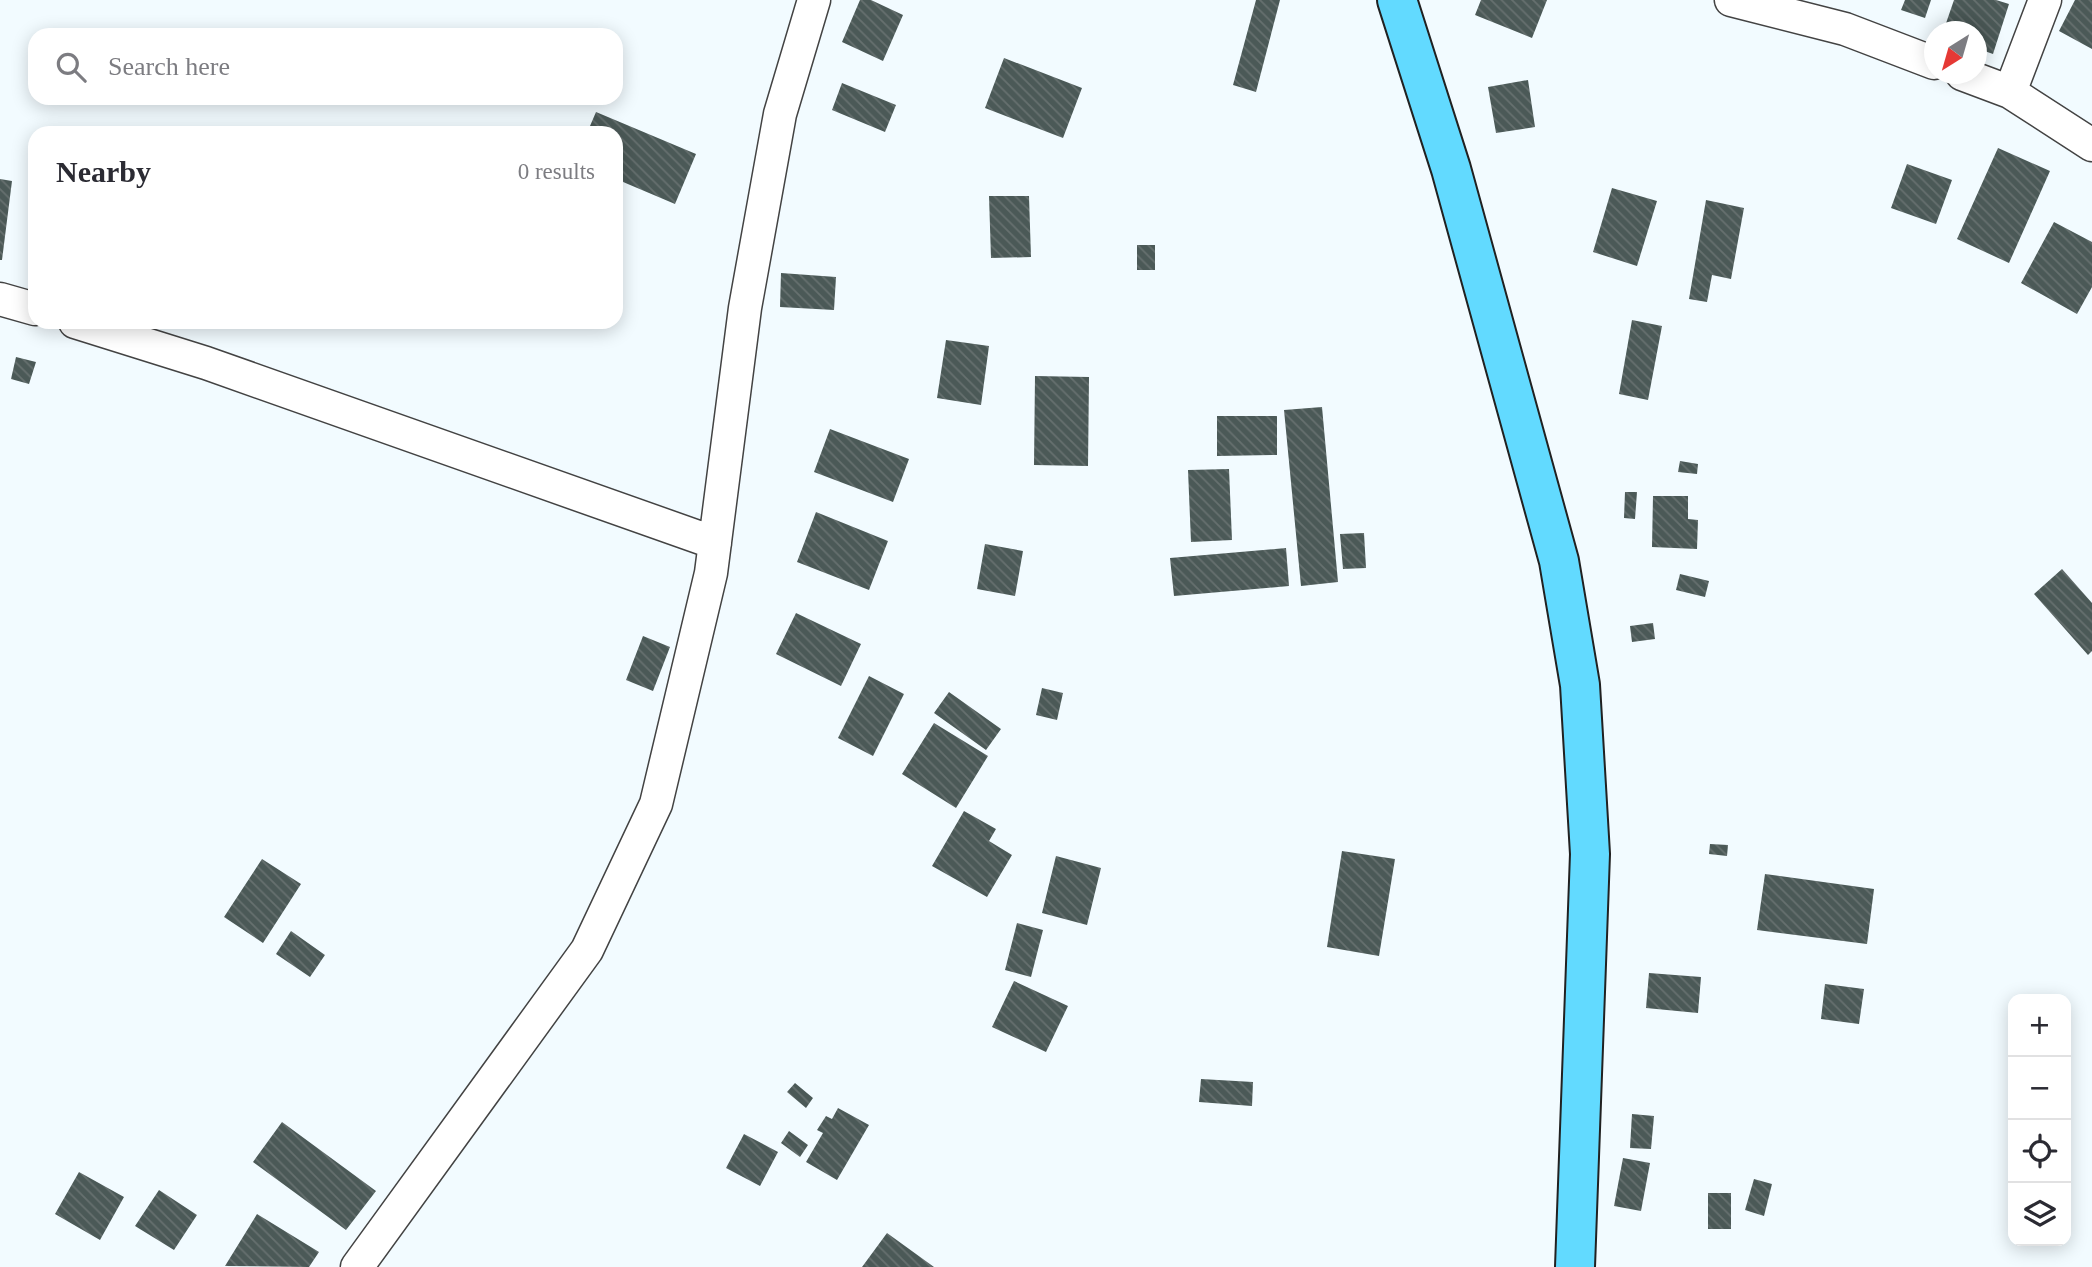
<!DOCTYPE html>
<html lang="en">
<head>
<meta charset="utf-8">
<style>
	:root { --surface:#fff; --page:#f2f2f3; --text:#2b2b33; --muted:#7c7c81; --line:#e1e1e2 }
	body { margin:0; font-family:Georgia,serif; background:var(--page); color:var(--text) }
	.controls { position:absolute; right:21px; bottom:21px; display:grid; overflow:hidden; border-radius:14px; box-shadow:0 4px 18px #0003 }
	.controls button { width:63px; height:63px; display:grid; place-items:center; padding:0; border:0; border-bottom:2px solid var(--line); background:var(--surface); color:var(--text); font:35px sans-serif }
	.compass { position:absolute; left:1924px; top:21px; width:63px; height:63px; border-radius:50%; background:var(--surface); box-shadow:0 4px 18px #0003; rotate:217deg }
	.list { margin:0; padding:0; list-style:none }
	h2 { display:flex; justify-content:space-between; align-items:center; height:91px; margin:0; padding:0 28px; font-size:30px }
	h2 small { font-size:23px; font-weight:400; color:var(--muted) }
	.icon { flex:none; width:38px; height:38px; fill:none; stroke:currentColor; stroke-width:2; stroke-linecap:round; stroke-linejoin:round }
	.map { position:relative; flex:none; width:2092px; height:1267px; overflow:hidden }
	.search { position:absolute; background:var(--surface); box-shadow:0 4px 18px #0003; left:28px; top:28px; width:595px; height:77px; display:flex; align-items:center; gap:18px; box-sizing:border-box; padding:0 24px; border-radius:21px; color:var(--muted); font-size:26px }
	.panel { position:absolute; background:var(--surface); box-shadow:0 4px 18px #0003; left:28px; top:126px; width:595px; height:203px; border-radius:21px }
	.map>svg:first-child { display:block }
	.building { fill:url(#building-back-hatch) }
	.lines { fill:none; stroke-linecap:round; stroke-linejoin:round }
	.minor-casing { stroke:#434343; stroke-width:35 }
	.major-casing { stroke:#212121; stroke-width:42 }
	.minor { stroke:#fff; stroke-width:32 }
	.major { stroke:#62daff; stroke-width:38 }
</style>
</head>
<body>
<div class="map">
<svg width="2092" height="1267" viewBox="0 0 2092 1267">
	<defs>
		<pattern id="building-back-hatch" width="6" height="6" patternUnits="userSpaceOnUse" patternTransform="scale(1.75)"><rect width="6" height="6" fill="#4b5957"/><path d="M-1 5l2 2M0 0l6 6M5-1l2 2" fill="none" stroke="#66706f"/></pattern>
	</defs>
	<rect width="100%" height="100%" fill="#f2fbff"/>
	<path class="building" d="M860 0H871L903 15 883 61 842 42Z
		M1256 0H1280L1256 92 1233 85Z
		M1481 0H1547L1532 38 1475 15Z
		M1905 0H1931L1925 18 1901 10Z
		M1954 0H1996L2009 4 1993 54 1976 48V32H1943Z
		M2075 0H2092V49L2059 31Z
		M1004 58 1082 88 1063 138 985 108Z
		M1528 80 1535 127 1496 133 1488 87Z
		M842 83 896 105 885 132 832 110Z
		M596 112 696 154 675 204 616 179V133H587Z
		M1998 148 2050 171 2009 263 1957 239Z
		M1907 164 1952 180 1936 224 1891 208Z
		M0 179 12 181 2 260H0Z
		M1612 188 1657 201 1637 266 1593 252Z
		M989 196H1029L1031 257 991 258Z
		M1706 200 1744 208 1731 279 1712 275 1707 302 1689 299Z
		M2054 222 2092 242V287L2077 314 2021 283Z
		M1137 245H1155V270H1137Z
		M781 273 836 277 834 310 780 307Z
		M1632 320 1662 326 1648 400 1619 394Z
		M946 340 989 346 981 405 937 398Z
		M16 357 36 362 29 384 11 379Z
		M1035 376 1089 377 1088 466 1034 465Z
		M1322 407 1338 582 1301 586 1284 410Z
		M1217 416H1277V455L1217 456Z
		M830 429 909 459 893 502 814 472Z
		M1680 461 1698 464 1697 474 1678 472Z
		M1229 469 1232 540 1191 542 1188 470Z
		M1625 492H1637L1635 519 1624 518Z
		M1653 496H1688V519L1698 520 1697 549 1652 547Z
		M816 512 888 541 869 590 797 562Z
		M1364 533 1366 568 1343 569 1340 534Z
		M985 544 1023 551 1015 596 977 589Z
		M1286 548 1289 586 1174 596 1170 558Z
		M2062 569 2092 603V651L2088 655 2034 594Z
		M1680 574 1709 581 1705 597 1676 590Z
		M796 613 861 644 841 686 776 654Z
		M1653 623 1655 639 1632 642 1630 626Z
		M643 636 670 647 653 691 626 680Z
		M869 676 904 694 873 756 838 738Z
		M1042 688 1063 693 1057 720 1036 715Z
		M949 692 1001 729 986 750 934 713Z
		M934 723 988 756 956 808 902 774Z
		M964 811 996 829 989 841 1012 855 987 897 932 866Z
		M1710 844 1728 845 1727 856 1709 854Z
		M1342 851 1395 859 1379 956 1327 947Z
		M1056 856 1101 868 1087 925 1042 913Z
		M262 859 301 884 263 943 224 917Z
		M1765 874 1874 889 1867 944 1757 930Z
		M1017 923 1043 930 1031 977 1005 970Z
		M291 931 325 955 310 977 276 954Z
		M1649 973 1701 977 1698 1013 1646 1008Z
		M1014 981 1068 1006 1046 1052 992 1027Z
		M1825 984 1864 989 1859 1024 1821 1019Z
		M1201 1079 1253 1082 1252 1106 1199 1102Z
		M795 1083 813 1098 806 1108 787 1092Z
		M838 1108 869 1125 837 1180 806 1162 823 1133 817 1130 826 1116 832 1119Z
		M1632 1114 1654 1116 1651 1149 1630 1148Z
		M282 1122 376 1191 346 1230 253 1162Z
		M789 1131 808 1145 800 1157 781 1143Z
		M744 1134 778 1152 760 1186 726 1168Z
		M1623 1158 1650 1163 1641 1211 1614 1206Z
		M79 1172 124 1197 100 1240 55 1214Z
		M1754 1179 1772 1184 1764 1216 1745 1210Z
		M159 1190 197 1215 174 1250 135 1226Z
		M1708 1193H1731V1229H1708Z
		M257 1214 319 1252 309 1267 225 1266Z
		M887 1233 934 1267H862Z"/>
	<g class="lines">
		<defs>
			<path id="minor" d="M1731 0 1845 29 1934 63
				M1962 74 2010 92 2092 145
				M2010 92 2045 0
				M0 299 35 309
				M75 322 206 363 715 543
				M357 1267 587 950 656 804 711 573 745 308 780 114 814 0"/>
			<path id="major" d="M1397 0 1451 169 1559 561 1580 685 1590 854 1575 1267"/>
		</defs>
		<use href="#minor" class="minor-casing"/>
		<use href="#major" class="major-casing"/>
		<use href="#minor" class="minor"/>
		<use href="#major" class="major"/>
	</g>
</svg>
<div class="controls">
<button>+</button>
<button>−</button>
<button><svg class="icon" aria-label="locate" viewBox="0 0 24 24"><circle cx="12" cy="12" r="6"/><path d="M12 2v4M12 18v4M2 12h4M18 12h4"/></svg></button>
<button><svg class="icon" aria-label="layers" viewBox="0 0 24 24"><path d="M12 4l9 5-9 5-9-5zM3 14l9 5 9-5"/></svg></button>
</div>
<svg class="compass" viewBox="-18 -18 36 36"><path d="M0-13l5 13h-10z" fill="#e53935"/><path d="M0 13l5-13h-10z" fill="#7c7c81"/></svg>
<div class="search"><svg class="icon" aria-label="search" viewBox="0 0 24 24"><circle cx="10" cy="10" r="6"/><path d="M15 15l6 6"/></svg>Search here</div>
<section class="panel">
<h2>Nearby<small>0 results</small></h2>
<ul class="list">
</ul>
</section>
</div>
</body>
</html>
